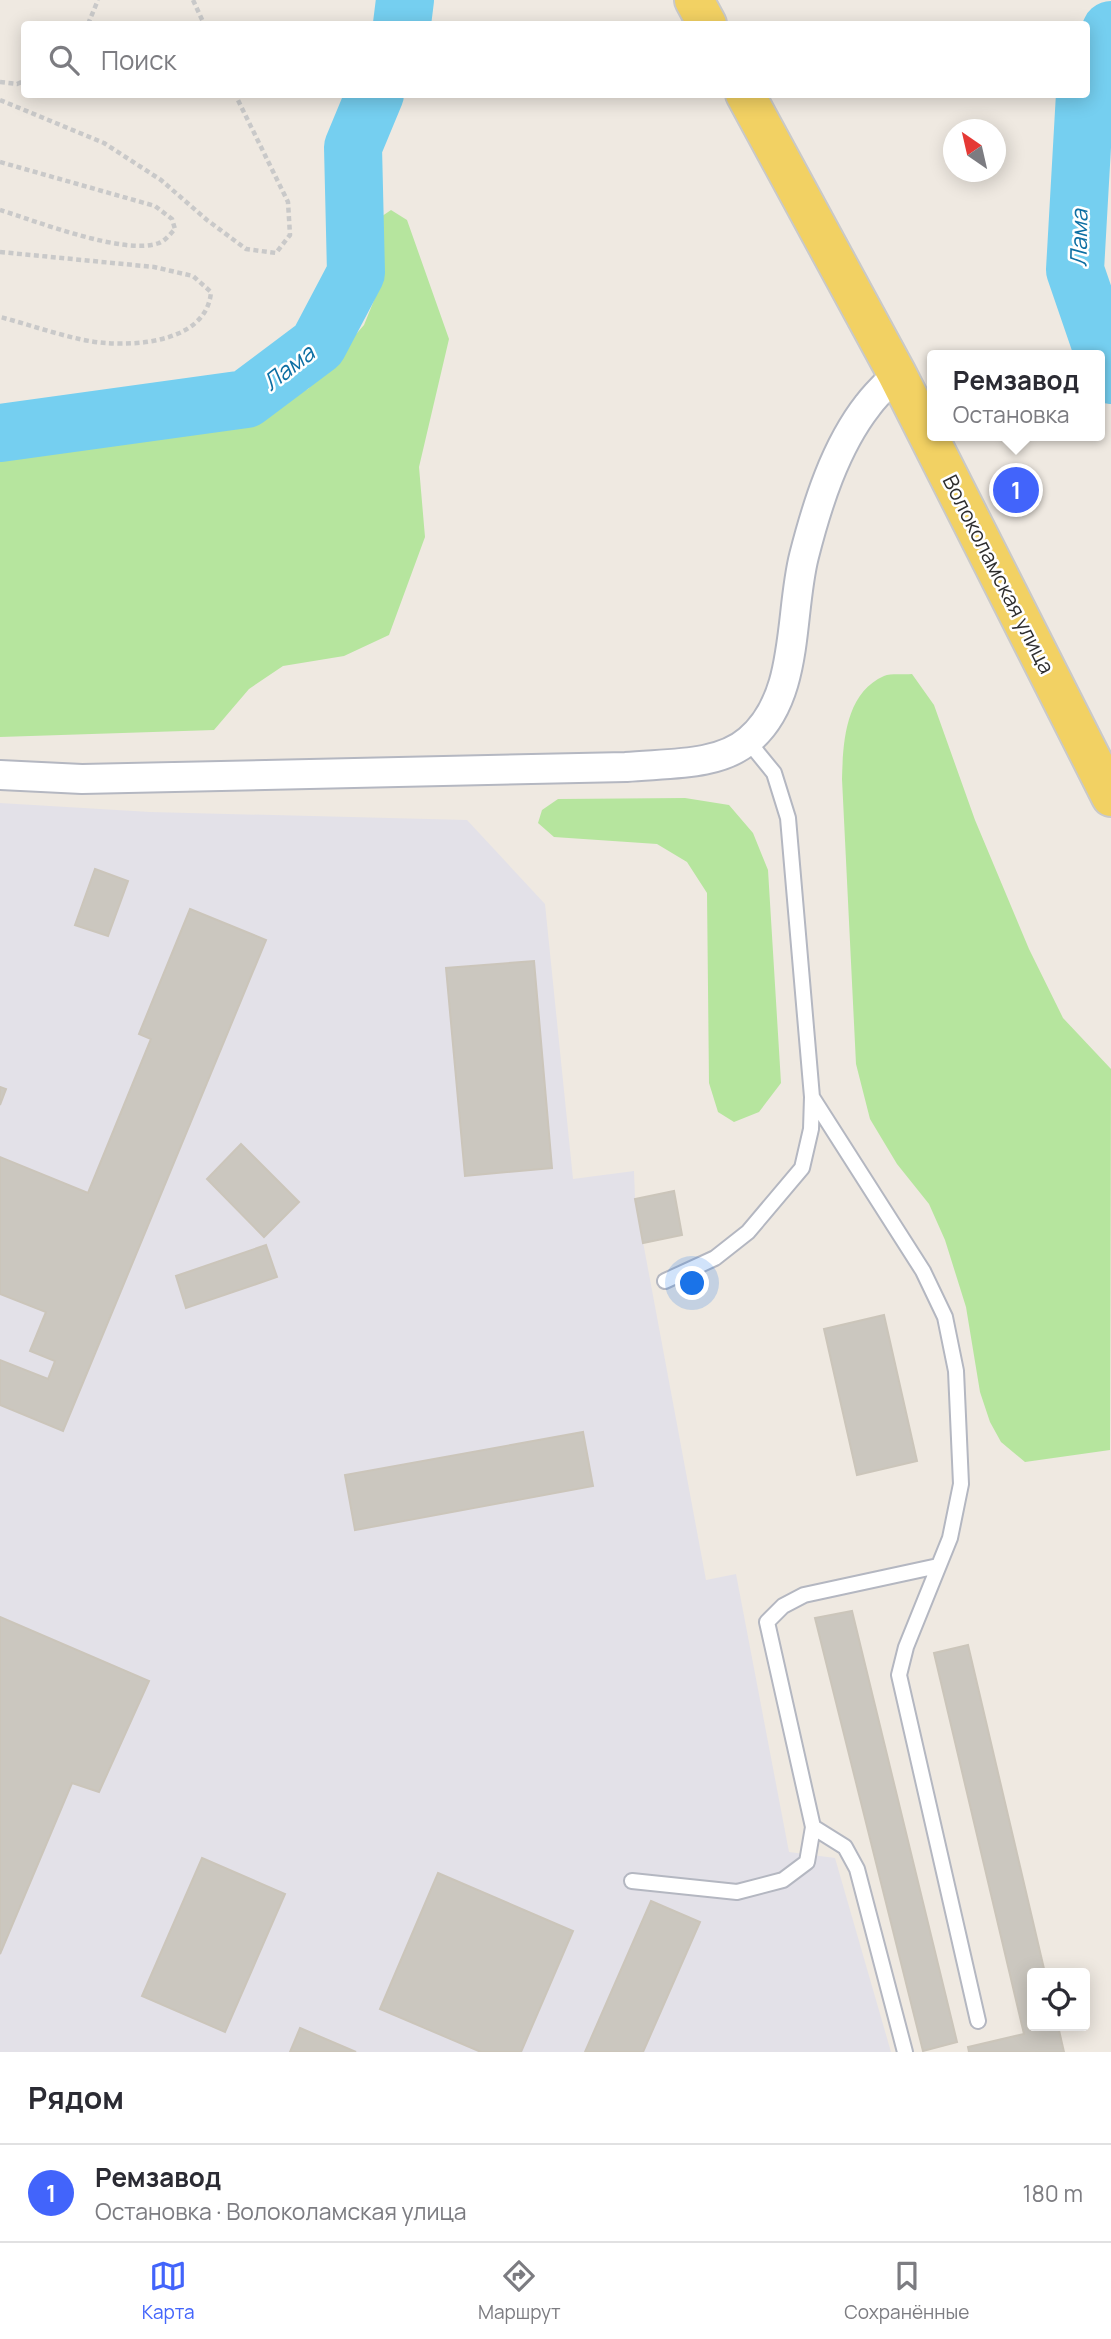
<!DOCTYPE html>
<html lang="ru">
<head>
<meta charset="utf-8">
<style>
	:root { --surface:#fff; --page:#f7f7f7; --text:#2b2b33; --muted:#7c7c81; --line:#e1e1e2; --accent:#4264fb }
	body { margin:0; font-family:Manrope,sans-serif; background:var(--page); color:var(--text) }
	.controls { position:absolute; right:21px; bottom:21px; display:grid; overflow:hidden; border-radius:7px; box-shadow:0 4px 18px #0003 }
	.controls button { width:63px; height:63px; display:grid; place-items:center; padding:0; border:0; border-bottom:2px solid var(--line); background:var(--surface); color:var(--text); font:35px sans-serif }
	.compass { position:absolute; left:943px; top:119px; width:63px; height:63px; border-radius:50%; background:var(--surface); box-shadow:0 4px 18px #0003; rotate:326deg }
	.you { position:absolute; left:693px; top:1284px; width:24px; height:24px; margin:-18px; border:5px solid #fff; border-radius:50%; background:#1a73e8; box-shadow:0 0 0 10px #1a73e833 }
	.badge { display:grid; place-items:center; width:46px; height:46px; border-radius:50%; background:var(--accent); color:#fff; font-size:23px; font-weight:700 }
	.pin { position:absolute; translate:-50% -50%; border:4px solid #fff; box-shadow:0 2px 7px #0006 }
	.popup { position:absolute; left:927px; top:350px; width:178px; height:91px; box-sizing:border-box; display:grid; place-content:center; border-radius:7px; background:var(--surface); filter:drop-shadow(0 2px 5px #0005); font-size:23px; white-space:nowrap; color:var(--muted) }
	.popup b { font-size:26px; color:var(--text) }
	.popup::after { content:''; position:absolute; left:50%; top:100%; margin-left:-14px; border:14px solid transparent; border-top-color:var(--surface) }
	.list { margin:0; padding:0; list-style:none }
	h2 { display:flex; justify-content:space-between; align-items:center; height:91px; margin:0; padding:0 28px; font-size:30px }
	h2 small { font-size:23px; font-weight:400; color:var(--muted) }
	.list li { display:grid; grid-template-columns:46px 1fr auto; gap:21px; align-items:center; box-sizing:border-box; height:98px; padding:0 28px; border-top:2px solid var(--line) }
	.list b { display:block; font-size:26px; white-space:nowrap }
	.list p { margin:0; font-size:23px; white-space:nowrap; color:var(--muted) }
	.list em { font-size:23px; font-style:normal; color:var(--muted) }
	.icon { flex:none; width:38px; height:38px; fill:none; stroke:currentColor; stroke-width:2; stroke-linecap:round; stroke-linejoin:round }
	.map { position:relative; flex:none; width:1111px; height:2052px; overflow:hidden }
	.search { position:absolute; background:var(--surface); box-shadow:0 4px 18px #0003; left:21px; right:21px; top:21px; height:77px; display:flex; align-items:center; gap:18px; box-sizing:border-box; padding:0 24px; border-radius:7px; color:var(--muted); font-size:26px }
	.sheet { height:189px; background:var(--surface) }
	nav { display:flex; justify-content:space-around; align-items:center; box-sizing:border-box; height:98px; border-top:2px solid var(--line); background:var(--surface); font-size:19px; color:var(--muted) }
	nav a { display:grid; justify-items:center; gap:4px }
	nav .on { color:var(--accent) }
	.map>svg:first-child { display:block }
	.industrial { fill:#e3e1e8 }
	.green { fill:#b6e59e }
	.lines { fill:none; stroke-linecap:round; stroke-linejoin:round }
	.river { stroke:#75cff0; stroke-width:58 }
	.building { fill:#cbc7bf; stroke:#cbc5ba; stroke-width:2 }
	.service-casing { stroke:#b4b7c1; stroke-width:18 }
	.minor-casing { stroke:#b4b7c1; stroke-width:32 }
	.primary-casing { stroke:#c9c9c9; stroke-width:42 }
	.path { stroke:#c9c9c9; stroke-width:4.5; stroke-dasharray:5 3.5; stroke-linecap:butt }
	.service { stroke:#fff; stroke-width:14 }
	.minor { stroke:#fff; stroke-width:28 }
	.primary { stroke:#f2d163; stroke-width:38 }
	.labels { text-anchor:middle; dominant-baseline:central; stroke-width:5; stroke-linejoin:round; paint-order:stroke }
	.street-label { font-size:21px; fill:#2e2e2e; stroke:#fff }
	.water-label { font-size:23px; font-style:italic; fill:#0d6fa3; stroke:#fff }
</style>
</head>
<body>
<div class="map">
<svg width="1111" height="2052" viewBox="0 0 1111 2052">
	<rect width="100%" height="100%" fill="#efe9e1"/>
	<path class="industrial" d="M0 803 150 812 467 820 545 904 573 1179 634 1171 635 1199 706 1580 736 1574 789 1852 835 1858 891 2052H0Z"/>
	<path class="green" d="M391 210 407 220 449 339 419 467 425 537 389 635 344 656 283 666 249 689 214 730 0 737V451L125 443 235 420 308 389 364 325 383 278 375 221Z
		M912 674 934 705 975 820 1029 949 1063 1018 1111 1069 1110 1450 1025 1462 1001 1442 990 1422 980 1392 966 1307 945 1240 929 1204 897 1164 870 1119 856 1064 842 779C843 743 845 693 884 676 891 673 904 675 912 674Z
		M685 798 729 805 753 833 768 870 781 1083 759 1112 734 1122 718 1112 709 1083 707 893 687 862 657 844 554 837 538 823 542 810 558 799Z"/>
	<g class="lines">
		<path class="river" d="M402 24 405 0
			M1086 83 1111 30
			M1085 94 1075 270 1111 375
			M0 433 246 399 318 345 356 273 353 147 375 94"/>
	</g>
	<path class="building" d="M95 869 128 881 108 936 75 925Z
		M190 909 266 940 63 1431 0 1405V1360L48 1379 55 1361 30 1351 46 1312 0 1294V1157L88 1193 151 1039 139 1034Z
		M534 961 552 1168 465 1176 446 968Z
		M0 1087 6 1089 0 1105Z
		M241 1144 299 1202 264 1237 207 1179Z
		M674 1191 682 1235 643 1243 635 1199Z
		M266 1245 277 1277 186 1308 176 1276Z
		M884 1315 917 1461 857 1475 824 1329Z
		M583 1432 593 1486 355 1530 345 1475Z
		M852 1611 957 2042 923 2051 815 1618Z
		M0 1617 149 1681 99 1792 72 1783 0 1954Z
		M968 1645 1045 1973H1032V2026H1058L1064 2052H969L968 2047 1024 2034 934 1653Z
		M202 1858 285 1894 225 2032 142 1996Z
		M438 1873 573 1931 521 2052H481L380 2009Z
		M651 1901 700 1922 643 2052H585Z
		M300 2028 356 2052H290Z"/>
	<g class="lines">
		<defs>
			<path id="service" d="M812 1097 923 1271 945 1317 956 1371 961 1484 950 1538 906 1647 899 1675 978 2021
				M665 1281 715 1258 748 1232 802 1168 811 1129 812 1097 788 818 774 773 748 741
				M813 1827 845 1847 857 1869 905 2052
				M632 1881 737 1892 783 1880 807 1862 813 1827 767 1622 783 1606 804 1595 938 1566"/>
			<path id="minor" d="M0 775 82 779 626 767C665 763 718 767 749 740 800 697 789 615 804 556 817 505 835 447 868 405 876 394 887 384 897 374"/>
			<path id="primary" d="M694 0 707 24
				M745 94 897 374 1111 797"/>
		</defs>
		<use href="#service" class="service-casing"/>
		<use href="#minor" class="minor-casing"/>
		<use href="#primary" class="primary-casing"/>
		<path class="path" d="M193 0 204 24
			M88 24 98 0
			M0 82 17 84 24 81
			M0 100 104 143 161 180 207 220 246 249 276 253 290 235 288 202 235 94
			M0 162 155 206 172 219 175 229C170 234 165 241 159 243 125 256 36 221 0 210
			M0 252 154 267 193 276 211 292C207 339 144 346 106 343 74 341 32 325 0 317"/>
		<use href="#service" class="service"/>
		<use href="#minor" class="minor"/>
		<use href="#primary" class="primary"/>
	</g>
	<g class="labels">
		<g class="street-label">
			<text transform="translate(999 574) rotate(63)">Волоколамская улица</text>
		</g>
		<g class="water-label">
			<text transform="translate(1078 238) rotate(-89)">Лама</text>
			<text transform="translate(288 367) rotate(-38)">Лама</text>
		</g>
	</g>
</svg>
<div class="controls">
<button><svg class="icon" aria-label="locate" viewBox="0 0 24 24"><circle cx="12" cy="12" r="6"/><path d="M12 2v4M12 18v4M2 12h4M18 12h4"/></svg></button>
</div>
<svg class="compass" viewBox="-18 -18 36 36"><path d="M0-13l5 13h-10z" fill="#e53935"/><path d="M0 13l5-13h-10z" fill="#7c7c81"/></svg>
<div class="you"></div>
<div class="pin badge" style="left:1016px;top:490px">1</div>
<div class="popup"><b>Ремзавод</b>Остановка</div>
<div class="search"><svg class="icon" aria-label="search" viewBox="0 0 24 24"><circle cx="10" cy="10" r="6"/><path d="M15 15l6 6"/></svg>Поиск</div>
</div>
<section class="sheet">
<h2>Рядом<small></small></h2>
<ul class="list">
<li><span class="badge">1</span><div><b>Ремзавод</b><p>Остановка · Волоколамская улица</p></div><em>180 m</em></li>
</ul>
</section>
<nav>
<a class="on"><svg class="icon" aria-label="map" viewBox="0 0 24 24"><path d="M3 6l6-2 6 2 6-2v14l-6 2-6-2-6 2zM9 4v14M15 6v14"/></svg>Карта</a>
<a><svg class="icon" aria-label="directions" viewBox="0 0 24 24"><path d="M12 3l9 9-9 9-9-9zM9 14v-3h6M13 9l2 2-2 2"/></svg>Маршрут</a>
<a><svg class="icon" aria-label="saved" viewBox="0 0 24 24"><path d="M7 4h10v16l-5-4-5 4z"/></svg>Сохранённые</a>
</nav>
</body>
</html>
